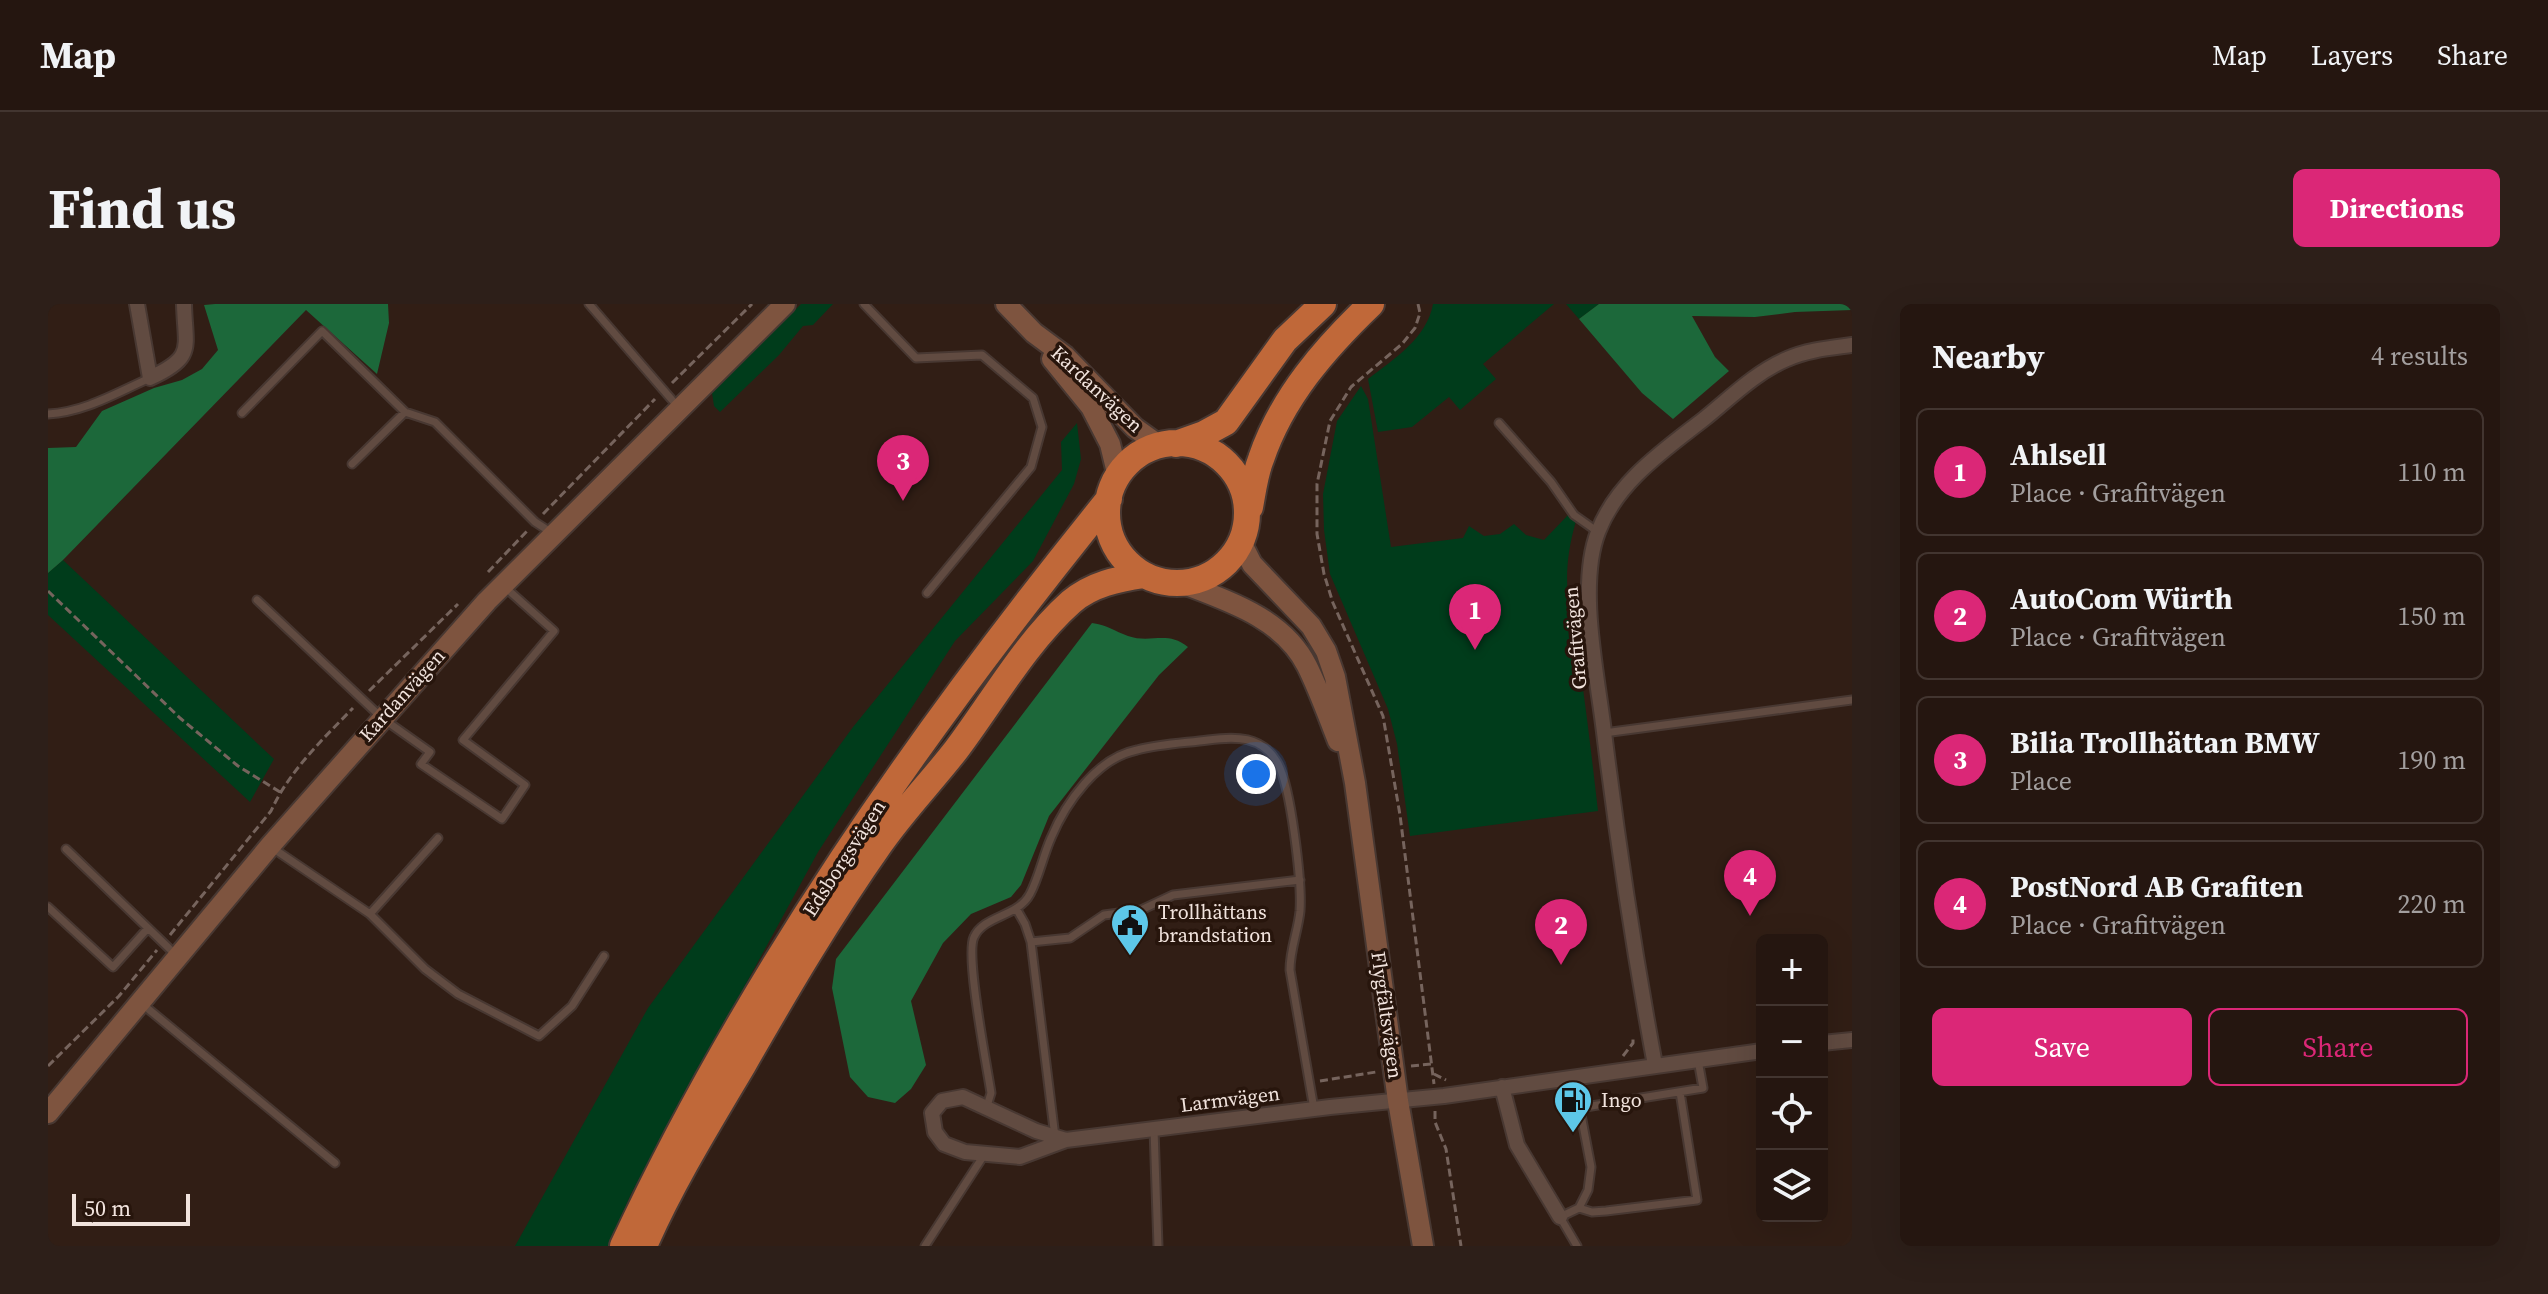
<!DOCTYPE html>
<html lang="en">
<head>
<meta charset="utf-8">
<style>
	:root { --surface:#251610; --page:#2d1f19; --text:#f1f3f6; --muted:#a39f9f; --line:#423530; --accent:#db2777 }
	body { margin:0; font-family:"Source Serif 4",serif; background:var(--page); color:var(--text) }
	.controls { position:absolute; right:24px; bottom:24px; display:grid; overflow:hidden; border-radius:12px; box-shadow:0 8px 32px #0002 }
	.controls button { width:72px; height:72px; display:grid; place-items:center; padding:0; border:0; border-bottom:2px solid var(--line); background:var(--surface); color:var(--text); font:40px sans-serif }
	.scale { position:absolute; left:24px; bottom:20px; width:118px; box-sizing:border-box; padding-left:8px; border:4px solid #f1e3dd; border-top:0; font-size:22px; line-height:28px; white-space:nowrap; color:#f1e3dd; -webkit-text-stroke:6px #27150c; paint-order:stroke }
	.you { position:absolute; left:1208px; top:470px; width:28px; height:28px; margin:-20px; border:6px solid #fff; border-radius:50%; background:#1a73e8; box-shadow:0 0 0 12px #1a73e833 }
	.badge { display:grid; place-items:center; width:52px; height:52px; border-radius:50%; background:var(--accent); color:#fff; font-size:26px; font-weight:700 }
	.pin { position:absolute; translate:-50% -66px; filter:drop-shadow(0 2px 4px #0008) }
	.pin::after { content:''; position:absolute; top:42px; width:28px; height:24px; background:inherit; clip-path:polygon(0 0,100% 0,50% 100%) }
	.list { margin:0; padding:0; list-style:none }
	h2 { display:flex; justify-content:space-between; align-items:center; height:104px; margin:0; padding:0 32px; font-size:34px }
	h2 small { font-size:26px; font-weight:400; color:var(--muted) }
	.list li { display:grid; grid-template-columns:52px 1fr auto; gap:24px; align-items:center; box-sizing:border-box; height:128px; margin:0 16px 16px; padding:0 16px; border:2px solid var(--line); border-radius:12px }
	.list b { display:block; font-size:30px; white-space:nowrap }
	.list p { margin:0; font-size:26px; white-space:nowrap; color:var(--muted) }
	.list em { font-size:26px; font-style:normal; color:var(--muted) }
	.actions { display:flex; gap:16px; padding:24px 32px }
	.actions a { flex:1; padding:18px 0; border:2px solid var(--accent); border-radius:12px; text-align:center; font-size:28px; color:var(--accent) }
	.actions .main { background:var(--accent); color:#fff }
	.icon { flex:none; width:44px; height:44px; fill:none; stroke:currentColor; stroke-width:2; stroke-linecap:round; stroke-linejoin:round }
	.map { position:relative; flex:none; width:1804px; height:942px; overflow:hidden; border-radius:12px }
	header { display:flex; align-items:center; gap:48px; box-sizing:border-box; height:112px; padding:0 40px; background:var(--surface); border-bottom:2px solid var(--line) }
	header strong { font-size:38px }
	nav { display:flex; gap:44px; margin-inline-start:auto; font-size:28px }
	.intro { display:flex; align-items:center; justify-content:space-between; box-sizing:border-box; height:192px; padding:0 48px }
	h1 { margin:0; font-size:56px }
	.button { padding:20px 36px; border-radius:12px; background:var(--accent); color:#fff; font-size:28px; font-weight:700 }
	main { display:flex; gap:48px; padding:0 48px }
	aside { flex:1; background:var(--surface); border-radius:12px; box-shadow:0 8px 32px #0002 }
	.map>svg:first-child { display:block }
	.green { fill:#003c1b }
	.forest { fill:#1c683a }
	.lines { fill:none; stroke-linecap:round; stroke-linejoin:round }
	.lane-casing { stroke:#483832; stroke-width:11 }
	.street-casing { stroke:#483832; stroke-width:18 }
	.secondary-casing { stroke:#483832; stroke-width:24 }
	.highway-casing { stroke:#483832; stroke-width:30 }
	.path { stroke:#76645d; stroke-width:3; stroke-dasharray:8 4; stroke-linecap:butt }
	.lane { stroke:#614b41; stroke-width:7 }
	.street { stroke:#614b41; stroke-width:14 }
	.secondary { stroke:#7e543f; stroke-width:20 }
	.highway { stroke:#c06839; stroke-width:26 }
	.labels { text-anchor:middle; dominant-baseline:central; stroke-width:7; stroke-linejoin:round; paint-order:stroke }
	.street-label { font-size:20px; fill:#f1e3dd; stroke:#27150c }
	.poi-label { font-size:20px; fill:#f1e3dd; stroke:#27150c; text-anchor:start }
</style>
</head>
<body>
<header>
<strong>Map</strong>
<nav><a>Map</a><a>Layers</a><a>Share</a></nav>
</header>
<div class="intro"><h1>Find us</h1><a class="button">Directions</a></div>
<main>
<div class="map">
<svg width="1804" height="942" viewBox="0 0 1804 942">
	<rect width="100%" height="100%" fill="#311e15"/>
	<path class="green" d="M753 0H785L765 21 755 22 731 51 672 108 666 102 664 89Z
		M1385 0H1506L1435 60 1448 75 1412 106 1401 93 1364 123 1330 128 1320 75C1346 55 1379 34 1385 0Z
		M1518 0H1551L1531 15Z
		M1313 82 1320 95 1343 243 1415 234 1421 222 1436 232 1452 230 1466 220 1478 231 1496 236 1520 211H1525L1528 217C1509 282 1525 314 1534 377 1540 420 1545 464 1550 507L1362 532 1349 440 1340 405 1282 270 1276 226 1275 190 1289 117Z
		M1029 119 1033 155 1026 180 985 257 907 337 770 548 583 890 560 942H467L600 704 805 423 1014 166 1013 138Z
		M15 256 226 455 202 498 0 311V269Z"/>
	<path class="forest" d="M167 0H340L341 19 329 70 258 6 15 256 0 269V144L28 143 54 107 106 84 134 76 154 65 170 46 156 1Z
		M1551 0H1804V6L1747 8 1707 13 1644 12 1667 53 1681 67 1625 115 1594 89 1531 15Z
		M1044 319C1060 321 1066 327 1080 332 1103 340 1119 326 1140 343L1111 371 1001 512 973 581 963 593 923 610 895 639 863 697 878 761 863 785 847 799 820 793 802 773 784 684 788 655Z"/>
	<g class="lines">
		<defs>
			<path id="lane" d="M541 0 631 104
				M816 0 868 54 934 51 985 94 994 123 983 163 879 289
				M194 109 274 27 357 108 387 118 487 218 504 229
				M0 110C37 108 68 89 102 74
				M1451 119 1503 178 1526 211 1550 228
				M304 160 357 108
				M209 296 334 414 382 448 373 460 454 515 477 481 415 436 506 327 458 284
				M1556 429 1804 396
				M223 543 322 610 390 534
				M18 545 129 652
				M0 603 65 663 100 624
				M969 606 977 620 983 638 1007 833
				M322 610 377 665 410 690 491 732 524 702 556 652
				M983 638 1022 634 1056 611 1093 606 1125 591 1252 576
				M93 699 287 859
				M1526 774 1543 863 1540 886 1531 904 1512 913 1529 942
				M939 802 943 789C939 762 917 651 926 633 936 611 970 613 982 590 991 573 995 552 1003 534 1018 498 1049 454 1089 446 1112 440 1137 439 1160 436 1188 432 1214 432 1229 458 1243 481 1254 579 1252 607 1250 627 1242 645 1242 666L1266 805
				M1531 804 1655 784 1650 756
				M1106 825 1110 942
				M1531 904 1544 908 1558 907 1649 896 1632 788
				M877 942 936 851"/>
			<path id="street" d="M89 0 102 74C148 53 137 44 136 0
				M1774 739 1804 736
				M1607 761C1586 648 1569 534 1555 420 1548 365 1530 280 1550 228 1569 178 1615 147 1656 115 1682 94 1708 68 1739 55 1759 46 1782 44 1804 41
				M1454 783 1469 841 1512 913
				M1018 836 988 827 915 793 894 797 884 809 887 828 896 840 917 848 972 853 1018 836 1282 803 1396 792 1714 747"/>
			<path id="secondary" d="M958 0 986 29 1017 52 1087 124 1112 142
				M1004 55 1043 103 1062 140 1070 173
				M1193 238 1204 260 1263 322 1278 347 1287 373 1307 479 1350 797 1375 942
				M1133 279C1180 297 1235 314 1259 362 1271 386 1280 412 1290 437
				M0 809 222 542 439 297 737 0"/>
			<path id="highway" d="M1059 209a70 70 0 1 1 140 0a70 70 0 1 1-140 0Z
				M1128 140 1156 130 1178 118 1237 36 1275 0
				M1202 203C1205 187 1207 170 1213 155 1234 93 1277 44 1323 0
				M575 942C701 672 874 426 1061 195
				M596 942C623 880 660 820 695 761 738 686 782 611 832 540 855 507 883 478 908 446 945 397 977 339 1023 298 1044 280 1070 275 1096 271"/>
		</defs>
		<use href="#lane" class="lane-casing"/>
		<use href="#street" class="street-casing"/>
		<use href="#secondary" class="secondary-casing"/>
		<use href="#highway" class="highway-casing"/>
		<path class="path" d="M1370 0 1372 9 1367 24 1354 40 1303 83 1282 117 1269 180V230L1276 270 1285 299 1335 412 1352 511 1386 780
			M624 79 704 0
			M495 210 607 95
			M440 268 479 227
			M0 287 132 414 190 462 232 488
			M321 387 410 300
			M122 631 223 507C241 467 275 435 305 404
			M1575 752 1585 739V732
			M0 762 71 692 109 646
			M1363 762 1383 760
			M1386 770 1398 776
			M1272 777 1328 768
			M1387 807V818L1398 845 1413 942"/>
		<use href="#lane" class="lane"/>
		<use href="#street" class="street"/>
		<use href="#secondary" class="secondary"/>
		<use href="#highway" class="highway"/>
	</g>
	<defs>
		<symbol id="civic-pin" viewBox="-11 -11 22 30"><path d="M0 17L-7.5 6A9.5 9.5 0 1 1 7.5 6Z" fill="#5dc7e8" stroke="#27150c"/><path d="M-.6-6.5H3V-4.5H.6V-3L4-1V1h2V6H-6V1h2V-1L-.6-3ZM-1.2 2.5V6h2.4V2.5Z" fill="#111"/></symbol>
		<symbol id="fuel-pin" viewBox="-11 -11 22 30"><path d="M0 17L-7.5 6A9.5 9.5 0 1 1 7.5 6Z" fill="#5dc7e8" stroke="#27150c"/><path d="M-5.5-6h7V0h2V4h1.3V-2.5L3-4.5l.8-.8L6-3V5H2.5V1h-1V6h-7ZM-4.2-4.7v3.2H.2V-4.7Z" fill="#111"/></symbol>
	</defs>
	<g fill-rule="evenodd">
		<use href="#civic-pin" x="1060" y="597" width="44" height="60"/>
		<use href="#fuel-pin" x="1503" y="774" width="44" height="60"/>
	</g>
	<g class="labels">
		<g class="street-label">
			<text transform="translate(1049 85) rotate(43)">Kardanvägen</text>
			<text transform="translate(1527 334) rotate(-95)">Grafitvägen</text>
			<text transform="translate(354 391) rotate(-48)">Kardanvägen</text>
			<text transform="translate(796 554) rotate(-57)">Edsborgsvägen</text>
			<text transform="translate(1339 711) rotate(82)">Flygfältsvägen</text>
			<text transform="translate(1182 795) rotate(-7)">Larmvägen</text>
		</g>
		<g class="poi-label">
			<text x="1110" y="608">Trollhättans<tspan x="1110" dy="23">brandstation</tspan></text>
			<text x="1553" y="796">Ingo</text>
		</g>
	</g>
</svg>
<div class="controls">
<button>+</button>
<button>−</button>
<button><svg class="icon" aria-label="locate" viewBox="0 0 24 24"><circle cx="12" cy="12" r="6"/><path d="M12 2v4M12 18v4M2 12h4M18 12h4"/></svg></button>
<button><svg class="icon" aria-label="layers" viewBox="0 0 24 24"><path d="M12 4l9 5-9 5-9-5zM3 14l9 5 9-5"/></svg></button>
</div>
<div class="scale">50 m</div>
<div class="you"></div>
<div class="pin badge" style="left:1427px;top:346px">1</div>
<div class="pin badge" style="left:1513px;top:661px">2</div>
<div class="pin badge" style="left:855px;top:197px">3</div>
<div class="pin badge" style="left:1702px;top:612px">4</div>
</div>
<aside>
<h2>Nearby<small>4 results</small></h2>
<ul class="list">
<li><span class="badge">1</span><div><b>Ahlsell</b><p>Place · Grafitvägen</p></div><em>110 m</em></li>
<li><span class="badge">2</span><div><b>AutoCom Würth</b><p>Place · Grafitvägen</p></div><em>150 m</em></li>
<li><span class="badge">3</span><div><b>Bilia Trollhättan BMW</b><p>Place</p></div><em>190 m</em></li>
<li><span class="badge">4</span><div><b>PostNord AB Grafiten</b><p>Place · Grafitvägen</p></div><em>220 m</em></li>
</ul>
<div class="actions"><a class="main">Save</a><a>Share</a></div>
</aside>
</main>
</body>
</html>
